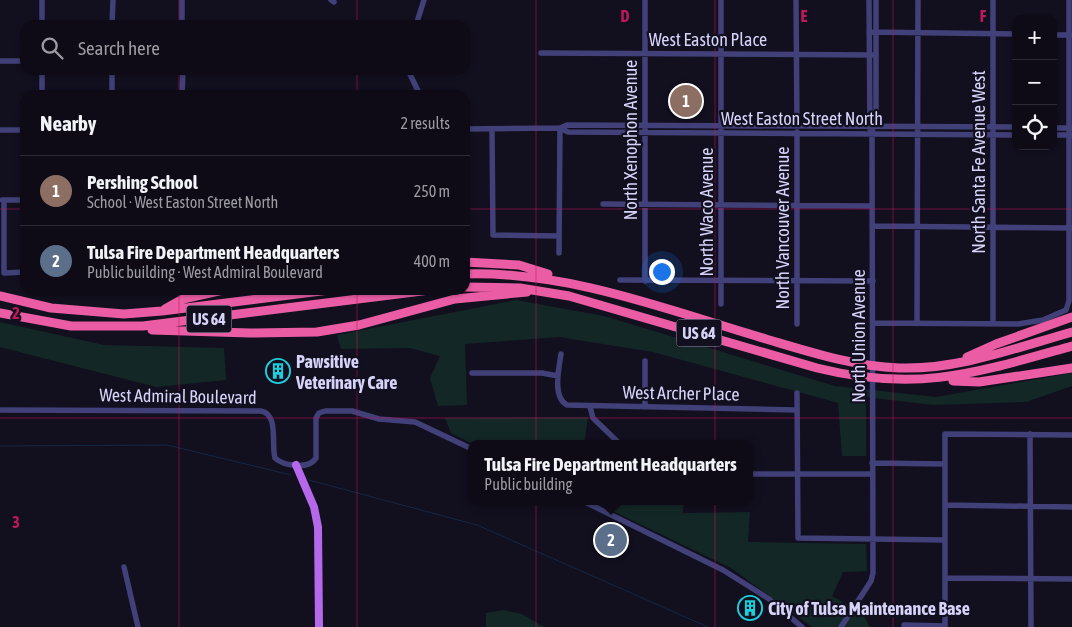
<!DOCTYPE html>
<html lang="en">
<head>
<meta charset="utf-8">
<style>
	:root { --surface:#0e0b17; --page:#171420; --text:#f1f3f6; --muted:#9b9ba1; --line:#2e2b36; --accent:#ea580c }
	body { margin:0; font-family:"Asap Condensed",sans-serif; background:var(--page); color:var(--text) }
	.controls { position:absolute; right:15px; top:15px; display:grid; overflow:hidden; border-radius:10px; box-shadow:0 1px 4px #0004 }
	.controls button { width:45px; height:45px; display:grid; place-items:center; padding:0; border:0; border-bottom:1px solid var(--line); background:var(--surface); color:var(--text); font:25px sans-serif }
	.you { position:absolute; left:661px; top:271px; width:18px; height:18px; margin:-12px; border:4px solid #fff; border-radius:50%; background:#1a73e8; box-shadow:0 0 0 8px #1a73e833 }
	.badge { display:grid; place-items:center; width:32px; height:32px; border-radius:50%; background:var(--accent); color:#fff; font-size:16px; font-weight:700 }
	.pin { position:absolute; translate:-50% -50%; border:2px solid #fff; box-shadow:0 1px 5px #0006 }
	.popup { position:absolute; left:468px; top:440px; width:285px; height:65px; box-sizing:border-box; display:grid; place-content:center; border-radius:10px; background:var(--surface); filter:drop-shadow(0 1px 4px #0005); font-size:16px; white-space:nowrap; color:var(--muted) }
	.popup b { font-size:19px; color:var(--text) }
	.popup::after { content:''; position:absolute; left:50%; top:100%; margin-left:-10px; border:10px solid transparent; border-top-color:var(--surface) }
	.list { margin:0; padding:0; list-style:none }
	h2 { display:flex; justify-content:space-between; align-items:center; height:65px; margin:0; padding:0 20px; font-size:21px }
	h2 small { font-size:16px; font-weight:400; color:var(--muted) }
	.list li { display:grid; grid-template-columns:32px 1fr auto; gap:15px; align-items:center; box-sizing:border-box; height:70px; padding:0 20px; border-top:1px solid var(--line) }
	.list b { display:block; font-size:19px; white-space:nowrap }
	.list p { margin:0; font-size:16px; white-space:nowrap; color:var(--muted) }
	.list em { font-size:16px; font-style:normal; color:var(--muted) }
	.icon { flex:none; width:28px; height:28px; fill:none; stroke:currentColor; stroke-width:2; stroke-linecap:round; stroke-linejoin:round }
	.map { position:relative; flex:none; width:1072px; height:627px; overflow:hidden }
	.search { position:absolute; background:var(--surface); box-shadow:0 1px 4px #0004; left:20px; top:20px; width:450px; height:55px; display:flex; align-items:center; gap:12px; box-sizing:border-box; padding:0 18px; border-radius:15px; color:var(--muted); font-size:19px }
	.panel { position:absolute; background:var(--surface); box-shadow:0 1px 4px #0004; left:20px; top:90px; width:450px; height:205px; border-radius:15px }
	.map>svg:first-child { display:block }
	.green { fill:#132826 }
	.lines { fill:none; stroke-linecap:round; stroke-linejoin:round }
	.stream { stroke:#152843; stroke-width:1 }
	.minor { stroke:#414078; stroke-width:5.5 }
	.major { stroke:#b668eb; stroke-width:8 }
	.highway { stroke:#ea5da5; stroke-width:9 }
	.grid { fill:none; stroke:#c2185b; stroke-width:1; stroke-opacity:0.55 }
	.labels { text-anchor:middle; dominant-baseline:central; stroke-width:4.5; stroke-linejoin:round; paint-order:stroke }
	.shield { fill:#120f1f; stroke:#9b98b8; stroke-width:1 }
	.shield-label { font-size:16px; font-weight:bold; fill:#d6d3f9 }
	.street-label { font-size:18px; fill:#d6d3f9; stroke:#120f1f }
	.poi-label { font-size:18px; font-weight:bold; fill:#d6d3f9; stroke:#120f1f; text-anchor:start }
	.grid-label { font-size:16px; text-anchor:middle; font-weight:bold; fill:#c2185b; stroke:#120f1f; stroke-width:4.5; stroke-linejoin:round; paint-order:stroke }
</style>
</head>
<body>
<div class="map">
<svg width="1072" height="627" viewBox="0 0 1072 627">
	<rect width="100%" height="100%" fill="#120f1f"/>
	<path class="green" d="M516 300 604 316 835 386 936 397 1072 373V386L1026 402 933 405 866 397V456H842L838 403 653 352 559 337 465 344 467 405 438 406 430 378 440 356 410 348 341 349 337 335Z
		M0 322 104 345 224 348 226 380 156 387 0 347Z
		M588 417 584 444H473L451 433 445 418Z
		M592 501H684L683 513 750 512 748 542 866 544 867 571 843 572 832 596 862 613 870 627H812L731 568Z
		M504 610 522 614 544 627H486V613Z"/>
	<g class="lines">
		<path class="stream" d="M0 446 167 445 291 475
			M309 480 477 525 708 627"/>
		<path class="minor" d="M42 0V25
			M182 0V25
			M331 0 334 2
			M796 0 797 126
			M869 0 870 129
			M112 25 113 0
			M416 25 424 0
			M869 32 1016 34
			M1053 35H1072
			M541 53 875 55
			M0 61H25
			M408 70 420 95
			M42 95V70
			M112 95V70
			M182 95 183 70
			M560 128 567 125 1016 127
			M1053 128H1072
			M465 129 560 128 568 132 1016 135
			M492 129 493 235 559 236
			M0 130H25
			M797 132V324
			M1053 135H1071
			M2 200H25
			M4 200V273L25 272
			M603 204 872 206
			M872 226 1072 228
			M559 253 560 128
			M620 280 873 281
			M645 281V0
			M721 304V0
			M873 323 1018 324 1043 320 1066 310 1069 301V0
			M917 324 918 0
			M993 324V0
			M561 354C559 368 552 397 567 405L797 410
			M472 373H542L558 376
			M797 393 798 538 945 540
			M590 407 593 418 620 444
			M645 407V361
			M0 410 261 411C279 414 271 445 275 458 284 466 309 470 316 458V418L319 413 325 411H352L379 419 415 422 472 449
			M1030 434 1031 627
			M872 463 945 464
			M750 474H872
			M583 501 723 570 769 599 802 627
			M945 505 1072 507
			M124 567 138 627
			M945 578 1072 579
			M904 625 945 626
			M841 627 871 581 873 573 872 133 876 109V0
			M945 627V434L1072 435"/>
		<path class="major" d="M296 465 314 507 318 527 319 627"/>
		<path class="highway" d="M465 262 519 265 548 274
			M465 274C569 271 668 310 766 339 810 352 853 366 899 368 958 370 1015 348 1072 332
			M465 287 520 288 569 296 817 368C918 393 976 373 1072 346
			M0 296 51 308 124 314 162 311 329 290
			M165 309 183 299 223 290
			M0 313 71 326H143L430 290
			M152 330 250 333 317 332 359 325 455 299 527 292
			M967 357 996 344 1072 317
			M953 381 979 382 1072 368"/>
	</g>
	<path class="grid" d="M179 0V25M357 0V25M536 0V627M715 0V627M893 0V627M179 70V95M357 70V95M0 209H25M465 209H1072M179 290V627M357 290V627M0 418H1072"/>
	<defs>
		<symbol id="building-ring" viewBox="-11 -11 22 22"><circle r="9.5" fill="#120f1f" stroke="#1dcedb" stroke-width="1.5"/><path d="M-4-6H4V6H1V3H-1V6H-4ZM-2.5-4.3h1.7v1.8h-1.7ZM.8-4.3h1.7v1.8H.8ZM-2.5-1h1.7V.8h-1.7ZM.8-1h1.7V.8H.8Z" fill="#1dcedb"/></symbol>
	</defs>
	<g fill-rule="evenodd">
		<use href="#building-ring" x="264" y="357" width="28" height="28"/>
		<use href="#building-ring" x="736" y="594" width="28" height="28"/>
	</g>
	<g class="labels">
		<g class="shield">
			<rect x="186.5" y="305.5" width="45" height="27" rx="4"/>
			<rect x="676.5" y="319.5" width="45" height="27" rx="4"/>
		</g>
		<g class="shield-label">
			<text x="209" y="319">US 64</text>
			<text x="699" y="333">US 64</text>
		</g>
		<g class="street-label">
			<text x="708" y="39">West Easton Place</text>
			<text x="802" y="118">West Easton Street North</text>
			<text transform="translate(630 140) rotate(-90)">North Xenophon Avenue</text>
			<text transform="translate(978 162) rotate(-90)">North Santa Fe Avenue West</text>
			<text transform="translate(706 212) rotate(-90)">North Waco Avenue</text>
			<text transform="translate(782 228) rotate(-90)">North Vancouver Avenue</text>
			<text transform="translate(858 336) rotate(-90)">North Union Avenue</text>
			<text transform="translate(681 393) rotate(1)">West Archer Place</text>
			<text transform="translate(178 396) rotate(1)">West Admiral Boulevard</text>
		</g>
		<g class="poi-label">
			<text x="296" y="361">Pawsitive<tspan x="296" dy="21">Veterinary Care</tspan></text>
			<text x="768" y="608">City of Tulsa Maintenance Base</text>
		</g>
	</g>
	<g class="grid-label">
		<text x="625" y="22">D</text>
		<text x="804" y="22">E</text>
		<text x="983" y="22">F</text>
		<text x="16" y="319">2</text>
		<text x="16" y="528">3</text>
	</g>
</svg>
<div class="controls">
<button>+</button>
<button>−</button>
<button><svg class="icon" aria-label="locate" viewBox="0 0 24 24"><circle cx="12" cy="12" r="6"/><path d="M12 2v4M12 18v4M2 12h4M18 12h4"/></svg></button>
</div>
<div class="you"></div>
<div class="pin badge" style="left:686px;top:101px;background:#8d6e63">1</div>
<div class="pin badge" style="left:611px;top:540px;background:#5c6f8a">2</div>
<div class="popup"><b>Tulsa Fire Department Headquarters</b>Public building</div>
<div class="search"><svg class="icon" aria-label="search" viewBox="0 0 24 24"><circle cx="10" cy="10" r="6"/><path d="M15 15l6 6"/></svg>Search here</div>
<section class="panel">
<h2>Nearby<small>2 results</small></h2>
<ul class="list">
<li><span class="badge" style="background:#8d6e63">1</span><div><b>Pershing School</b><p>School · West Easton Street North</p></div><em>250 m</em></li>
<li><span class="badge" style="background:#5c6f8a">2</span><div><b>Tulsa Fire Department Headquarters</b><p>Public building · West Admiral Boulevard</p></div><em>400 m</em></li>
</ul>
</section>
</div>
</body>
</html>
